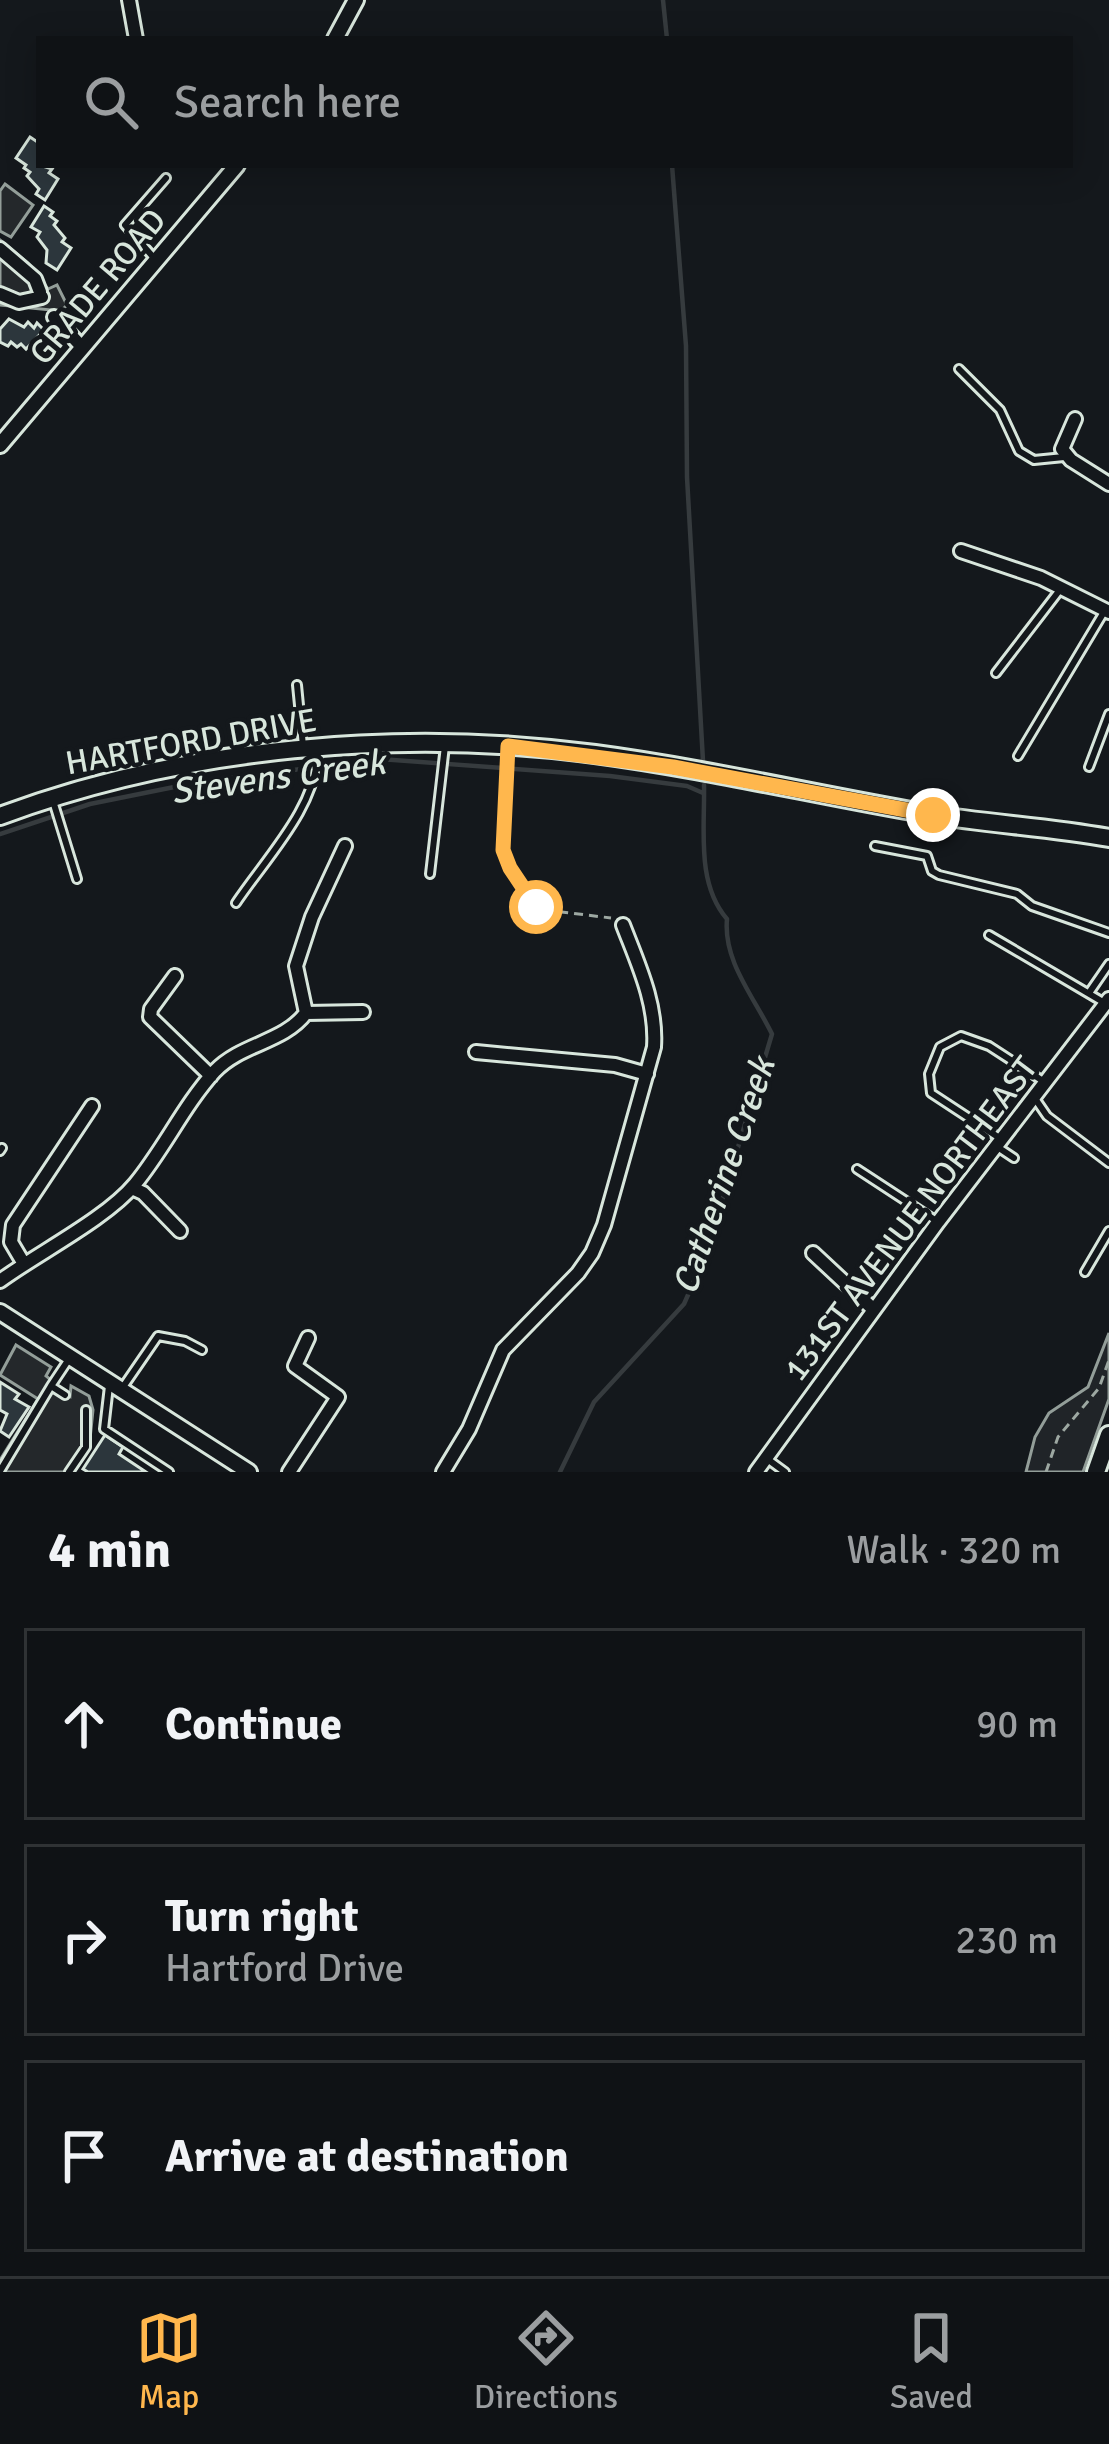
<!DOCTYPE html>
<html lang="en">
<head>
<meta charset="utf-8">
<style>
	:root { --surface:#0f1215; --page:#181b1e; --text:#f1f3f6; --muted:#9b9ea0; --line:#2f3234; --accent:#ffb74d }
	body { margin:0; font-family:Signika,sans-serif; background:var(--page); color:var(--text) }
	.stop { position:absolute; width:36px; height:36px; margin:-27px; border:9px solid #ffb74d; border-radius:50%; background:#fff }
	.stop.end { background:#ffb74d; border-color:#fff; box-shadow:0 3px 12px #0008 }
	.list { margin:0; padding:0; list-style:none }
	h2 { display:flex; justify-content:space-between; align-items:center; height:156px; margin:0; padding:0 48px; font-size:51px }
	h2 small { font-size:39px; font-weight:400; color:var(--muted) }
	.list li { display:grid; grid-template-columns:78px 1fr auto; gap:36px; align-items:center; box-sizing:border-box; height:192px; margin:0 24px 24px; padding:0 24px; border:3px solid var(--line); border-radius:0px }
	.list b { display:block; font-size:45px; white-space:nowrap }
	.list p { margin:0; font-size:39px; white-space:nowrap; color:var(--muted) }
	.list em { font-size:39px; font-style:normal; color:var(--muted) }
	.icon { flex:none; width:66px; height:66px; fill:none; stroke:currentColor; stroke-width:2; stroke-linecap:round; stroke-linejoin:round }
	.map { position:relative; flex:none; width:1109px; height:1472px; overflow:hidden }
	.search { position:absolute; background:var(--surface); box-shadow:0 6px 30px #0003; left:36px; right:36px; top:36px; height:132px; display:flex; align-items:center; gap:30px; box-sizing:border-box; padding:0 42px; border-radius:0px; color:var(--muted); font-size:45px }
	.sheet { height:804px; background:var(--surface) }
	nav { display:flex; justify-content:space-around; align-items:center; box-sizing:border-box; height:168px; border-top:3px solid var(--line); background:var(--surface); font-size:33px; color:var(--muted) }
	nav a { display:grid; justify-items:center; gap:6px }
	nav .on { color:var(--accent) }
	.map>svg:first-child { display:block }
	.green { fill:#202428; stroke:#939e99; stroke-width:3 }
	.parking { fill:#24282b; stroke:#939e99; stroke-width:3 }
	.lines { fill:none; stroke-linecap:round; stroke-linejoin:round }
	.stream { stroke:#363b3e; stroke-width:4.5 }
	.building { fill:#2c363c; stroke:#d8e6dc; stroke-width:3 }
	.service-casing { stroke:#d8e6dc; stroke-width:12 }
	.minor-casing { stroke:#d8e6dc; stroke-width:18 }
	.tertiary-casing { stroke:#d8e6dc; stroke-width:20 }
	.secondary-casing { stroke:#d8e6dc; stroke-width:22 }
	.path { stroke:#9da8a2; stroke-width:3; stroke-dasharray:9 6; stroke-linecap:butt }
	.service { stroke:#14181c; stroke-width:6 }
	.minor { stroke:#14181c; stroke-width:12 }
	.tertiary { stroke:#14181c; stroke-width:14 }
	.secondary { stroke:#14181c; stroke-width:16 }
	.route { stroke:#ffb74d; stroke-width:15 }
	.labels { text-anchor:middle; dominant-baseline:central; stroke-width:9; stroke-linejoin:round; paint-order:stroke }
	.street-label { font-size:33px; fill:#d8e6dc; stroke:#14181c }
	.water-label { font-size:36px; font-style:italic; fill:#d8e6dc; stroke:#14181c }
</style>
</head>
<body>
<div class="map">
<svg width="1109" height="1472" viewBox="0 0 1109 1472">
	<rect width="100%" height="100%" fill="#14181c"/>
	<path class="green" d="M1109 1333V1399L1083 1472H1026L1035 1437 1049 1413 1088 1387Z"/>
	<path class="parking" d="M5 184 33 205 11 237 0 231V191Z
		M0 240 28 263 48 289 57 285 67 305 61 311 0 305Z
		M16 1345 51 1367 46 1376 70 1396 71 1386 89 1396 93 1410 89 1449 74 1472H0V1460L38 1399 0 1375Z"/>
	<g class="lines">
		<path class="stream" d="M663 0 667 39
			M672 165 686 346 687 477 703 761
			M0 834 90 804 199 782 380 759 610 776 687 786 703 793
			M560 1472 594 1402 684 1304 706 1254 772 1034C754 997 723 961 727 919 696 883 705 829 704 785"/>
	</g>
	<path class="building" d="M30 137 39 143V165L52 169 49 173 58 179 45 200 36 194 39 189 27 176 30 172 24 168 26 165 16 158Z
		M44 206 53 212 50 216 57 221 54 225 65 238 62 242 71 248 57 270 46 263 47 250 37 237 40 232 31 227Z
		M9 319 24 327 28 322 34 328 37 323 44 330 26 349 21 344 17 347 11 342 8 346 0 342V329Z
		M0 1382 19 1394 15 1399 29 1407 9 1437 0 1431 7 1414 0 1410Z
		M105 1435 123 1447 119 1454 146 1472H88L83 1469Z"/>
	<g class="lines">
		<defs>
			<path id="service" d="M154 258 125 225 166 178
				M959 369 1000 410 1019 451 1034 460 1064 457
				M996 673 1059 591
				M297 685 303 746
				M508 749V768
				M1018 756 1104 612
				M1089 767 1109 714
				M53 801 77 879
				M875 846 927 856 932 871 939 875 1017 894 1032 906 1109 933
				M430 874 445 746
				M236 903C266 858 317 807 318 751
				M989 935 1103 1002
				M1089 993 1109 964
				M1036 1100 1047 1116 1109 1163
				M1001 1139 931 1093 929 1074 940 1047 961 1036 989 1046 1043 1081
				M999 1148 1014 1158
				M0 1151 2 1148
				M857 1169 938 1222
				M1085 1272 1109 1231
				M51 1386 69 1359
				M109 1386 104 1429 169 1472
				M123 1387 158 1336 185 1341 202 1350
				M766 1458 785 1472
				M0 1471 51 1386 65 1395
				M69 1472 86 1447V1410"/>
			<path id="minor" d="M129 0 136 39
				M0 249 35 279 40 292
				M0 294 19 302 42 297
				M54 317 81 346
				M1075 419 1062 449 1071 460 1109 484
				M961 551 1041 578 1109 612
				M175 976 151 1009 150 1017 211 1076
				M306 1013 363 1012
				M476 1052 615 1065 647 1074
				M132 1188 143 1193 180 1231
				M813 1253 873 1309
				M24 1264 11 1242 13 1225 92 1106
				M0 1281C38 1253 106 1219 135 1184 164 1149 184 1105 215 1071 242 1043 283 1043 306 1013L296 966 312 917 345 846
				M289 1472 338 1397 295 1366 308 1338
				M443 1472 469 1429 503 1350 578 1273 592 1253 604 1225 654 1047C657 1004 638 964 623 925
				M756 1472 938 1222 1109 999"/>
			<path id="tertiary" d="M335 39 356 0
				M0 445 237 165
				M0 1312 249 1472"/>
			<path id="secondary" d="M0 816C185 747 400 728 595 754 707 769 817 795 928 814 988 824 1049 827 1109 838
				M1096 1472 1109 1435"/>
		</defs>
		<use href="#service" class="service-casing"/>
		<use href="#minor" class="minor-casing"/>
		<use href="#tertiary" class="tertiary-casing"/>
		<use href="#secondary" class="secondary-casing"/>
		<path class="path" d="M508 775 504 857 532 903 545 910 611 918
			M1046 1472 1058 1437 1099 1388 1109 1360"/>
		<use href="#service" class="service"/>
		<use href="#minor" class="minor"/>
		<use href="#tertiary" class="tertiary"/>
		<use href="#secondary" class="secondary"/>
	</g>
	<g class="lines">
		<path class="route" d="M536 907 510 868 503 850 508 746 673 767 933 815"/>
	</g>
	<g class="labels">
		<g class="street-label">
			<text transform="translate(98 287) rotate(-50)">GRADE ROAD</text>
			<text transform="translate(191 742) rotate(-10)">HARTFORD DRIVE</text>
			<text transform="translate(911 1219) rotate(-53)">131ST AVENUE NORTHEAST</text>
		</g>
		<g class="water-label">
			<text transform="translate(278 777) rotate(-8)">Stevens Creek</text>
			<text transform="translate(724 1176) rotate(-71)">Catherine Creek</text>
		</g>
	</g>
</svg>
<div class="stop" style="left:536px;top:907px"></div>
<div class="stop end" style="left:933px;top:815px"></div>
<div class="search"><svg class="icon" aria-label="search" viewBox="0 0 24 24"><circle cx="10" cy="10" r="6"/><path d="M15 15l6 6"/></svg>Search here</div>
</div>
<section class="sheet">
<h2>4 min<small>Walk · 320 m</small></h2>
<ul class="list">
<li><svg class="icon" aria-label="ahead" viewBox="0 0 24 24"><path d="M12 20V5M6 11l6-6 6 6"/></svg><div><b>Continue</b></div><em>90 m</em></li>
<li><svg class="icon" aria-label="right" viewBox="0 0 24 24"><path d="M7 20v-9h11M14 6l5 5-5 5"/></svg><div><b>Turn right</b><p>Hartford Drive</p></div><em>230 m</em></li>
<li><svg class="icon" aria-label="arrive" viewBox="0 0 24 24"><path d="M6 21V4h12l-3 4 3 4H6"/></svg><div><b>Arrive at destination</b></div></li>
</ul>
</section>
<nav>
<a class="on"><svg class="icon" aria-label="map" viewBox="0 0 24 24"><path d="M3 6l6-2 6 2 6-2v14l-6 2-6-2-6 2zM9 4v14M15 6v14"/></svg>Map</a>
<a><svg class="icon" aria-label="directions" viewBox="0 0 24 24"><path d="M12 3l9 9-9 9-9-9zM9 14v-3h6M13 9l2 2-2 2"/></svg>Directions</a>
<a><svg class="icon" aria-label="saved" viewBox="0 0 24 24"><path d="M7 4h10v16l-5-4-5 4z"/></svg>Saved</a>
</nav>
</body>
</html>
